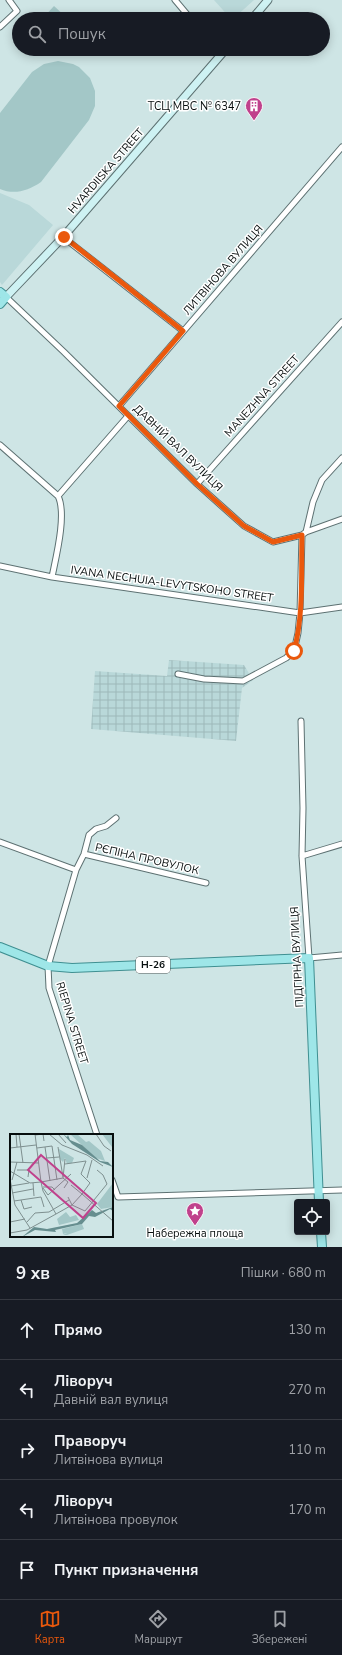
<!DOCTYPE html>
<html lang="uk">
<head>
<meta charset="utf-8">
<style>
	:root { --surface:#171b24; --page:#242831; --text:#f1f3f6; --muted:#9ea1a6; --line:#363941; --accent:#ea580c }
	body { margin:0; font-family:"Nunito Sans",sans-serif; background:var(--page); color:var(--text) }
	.controls { position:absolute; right:12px; bottom:12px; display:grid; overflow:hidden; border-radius:4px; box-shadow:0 2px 10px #0003 }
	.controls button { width:36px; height:36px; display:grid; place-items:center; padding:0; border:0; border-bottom:1px solid var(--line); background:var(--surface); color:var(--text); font:20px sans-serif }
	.stop { position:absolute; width:12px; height:12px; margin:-9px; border:3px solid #ea580c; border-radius:50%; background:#fff }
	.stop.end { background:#ea580c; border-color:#fff; box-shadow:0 1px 4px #0008 }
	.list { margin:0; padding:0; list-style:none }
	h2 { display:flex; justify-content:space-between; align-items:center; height:52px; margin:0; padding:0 16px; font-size:17px }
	h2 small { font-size:13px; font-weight:400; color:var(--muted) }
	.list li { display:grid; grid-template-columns:26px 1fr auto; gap:12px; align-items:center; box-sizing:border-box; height:60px; padding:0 16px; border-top:1px solid var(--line) }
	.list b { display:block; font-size:15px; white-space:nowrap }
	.list p { margin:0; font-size:13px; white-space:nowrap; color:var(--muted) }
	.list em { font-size:13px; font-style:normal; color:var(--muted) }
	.icon { flex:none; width:22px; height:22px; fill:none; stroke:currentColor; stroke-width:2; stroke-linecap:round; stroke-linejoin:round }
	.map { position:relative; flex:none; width:342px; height:1247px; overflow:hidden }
	.search { position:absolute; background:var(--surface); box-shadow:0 2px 10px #0003; left:12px; right:12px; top:12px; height:44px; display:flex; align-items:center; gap:10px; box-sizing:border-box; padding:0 14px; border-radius:22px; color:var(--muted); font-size:15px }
	.sheet { height:352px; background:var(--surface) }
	nav { display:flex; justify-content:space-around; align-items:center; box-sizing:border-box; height:56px; border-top:1px solid var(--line); background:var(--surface); font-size:11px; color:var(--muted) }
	nav a { display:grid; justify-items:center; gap:2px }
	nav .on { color:var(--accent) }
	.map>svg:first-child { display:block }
	.built { fill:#b9d8d9 }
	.industrial { fill:url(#industrial-grid) }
	.green { fill:#a3c7c7 }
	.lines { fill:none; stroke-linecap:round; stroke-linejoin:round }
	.street-casing { stroke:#5d7172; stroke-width:7 }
	.secondary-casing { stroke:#5d7172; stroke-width:9 }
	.primary-casing { stroke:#3f8f91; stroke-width:10 }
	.street { stroke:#fff; stroke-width:5 }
	.secondary { stroke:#cef2f3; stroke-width:7 }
	.primary { stroke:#9ee6e8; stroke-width:8 }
	.route { stroke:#ea580c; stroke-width:5 }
	.labels { text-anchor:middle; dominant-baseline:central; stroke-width:3; stroke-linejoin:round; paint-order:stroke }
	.shield { fill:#fff; stroke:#515656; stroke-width:1 }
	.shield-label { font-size:10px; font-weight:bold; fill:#070e0e }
	.poi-label { font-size:11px; fill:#070e0e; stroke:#fff; text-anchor:end }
	.street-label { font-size:11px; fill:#070e0e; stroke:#fff }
	.inset-road { fill:none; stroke:#7e8f8f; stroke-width:1 }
	.view { fill:#c0418c; fill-opacity:0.15; stroke:#c0418c; stroke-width:2 }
	.inset-edge { fill:none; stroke:#070e0e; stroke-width:2 }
</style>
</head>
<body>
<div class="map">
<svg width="342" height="1247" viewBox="0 0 342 1247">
	<defs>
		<pattern id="industrial-grid" width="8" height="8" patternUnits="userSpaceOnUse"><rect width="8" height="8" fill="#b9d8d9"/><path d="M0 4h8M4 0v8" fill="none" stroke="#9eb8b9"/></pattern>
	</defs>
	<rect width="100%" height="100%" fill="#cee5e5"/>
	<path class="built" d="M214 0H254L233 19H231Z
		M0 193 29 205 53 225 2 285 0 282Z"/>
	<path class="industrial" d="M169 660 244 665 253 680 242 688 236 741 91 729 95 671 167 676Z"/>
	<path class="green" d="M54 6 67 18 66 19H42Z
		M58 61 73 64 79 67 90 78 95 91V106L89 120 41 182C28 191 14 195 0 189V113L32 72 44 64Z"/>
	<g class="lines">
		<defs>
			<path id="street" d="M175 0 191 19
				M0 27 17 11 9 0
				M63 237 183 331
				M6 297 64 352 197 484 244 526 273 542 302 535 306 532 342 519
				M119 406 342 147
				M0 445 58 496C67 514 56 557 52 577
				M197 484 342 322
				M58 496 128 416
				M306 532 313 502 322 480 342 458
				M0 566 52 577 300 613 342 607
				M178 674 204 679 243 681 286 658 294 651 298 633 300 613 302 535
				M301 721 303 808 302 856 309 958 342 955
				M0 842 76 870
				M84 854 206 883
				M302 856 342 844
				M97 1135 49 988 48 966 76 870 84 854 89 835 96 829 106 826 116 818
				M112 1180 118 1197 342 1190"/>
			<path id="secondary" d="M252 19 268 0
				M6 297 63 237 226 49"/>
			<path id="primary" d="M0 292 6 297 0 304
				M0 947 48 966 72 968 309 958 319 1202
				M321 1232 322 1247"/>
		</defs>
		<use href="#street" class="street-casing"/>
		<use href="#secondary" class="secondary-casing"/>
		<use href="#primary" class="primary-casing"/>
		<use href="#street" class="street"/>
		<use href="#secondary" class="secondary"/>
		<use href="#primary" class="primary"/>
	</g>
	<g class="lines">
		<path class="route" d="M64 237 183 331 119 406 197 484 244 526 273 542 302 535C301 573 304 614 294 651"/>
	</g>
	<defs>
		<symbol id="building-pin" viewBox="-11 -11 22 30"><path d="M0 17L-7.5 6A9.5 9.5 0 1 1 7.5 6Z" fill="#c0418c" stroke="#fff"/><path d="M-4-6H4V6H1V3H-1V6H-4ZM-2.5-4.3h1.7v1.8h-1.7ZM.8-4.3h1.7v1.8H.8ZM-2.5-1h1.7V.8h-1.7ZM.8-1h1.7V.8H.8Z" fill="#fff"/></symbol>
		<symbol id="sight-pin" viewBox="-11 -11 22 30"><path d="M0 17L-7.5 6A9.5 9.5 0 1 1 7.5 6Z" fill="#c0418c" stroke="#fff"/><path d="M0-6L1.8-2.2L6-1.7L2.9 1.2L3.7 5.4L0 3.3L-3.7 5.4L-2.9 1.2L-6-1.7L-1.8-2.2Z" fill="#fff"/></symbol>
	</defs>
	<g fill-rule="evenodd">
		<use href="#building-pin" x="244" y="96" width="20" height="27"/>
		<use href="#sight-pin" x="185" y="1201" width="20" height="27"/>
	</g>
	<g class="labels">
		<rect class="shield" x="136" y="957" width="34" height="16" rx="3"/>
		<g class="shield-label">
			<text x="153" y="965">Н-26</text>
		</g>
		<g class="poi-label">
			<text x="241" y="106">ТСЦ МВС № 6347</text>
			<text x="195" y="1233" text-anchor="middle">Набережна площа</text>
		</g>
		<g class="street-label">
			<text transform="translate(106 171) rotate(-49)">HVARDIISKA STREET</text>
			<text transform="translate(223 270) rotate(-49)">ЛИТВІНОВА ВУЛИЦЯ</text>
			<text transform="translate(262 396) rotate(-48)">MANEZHNA STREET</text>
			<text transform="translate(178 448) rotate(44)">ДАВНІЙ ВАЛ ВУЛИЦЯ</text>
			<text transform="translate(172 584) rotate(8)">IVANA NECHUIA-LEVYTSKOHO STREET</text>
			<text transform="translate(147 859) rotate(13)">РЄПІНА ПРОВУЛОК</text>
			<text transform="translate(297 957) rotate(-93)">ПІДГІРНА ВУЛИЦЯ</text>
			<text transform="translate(72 1023) rotate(73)">RIEPINA STREET</text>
		</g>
	</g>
	<g transform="translate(10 1134)">
		<rect width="103" height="103" fill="#cee5e5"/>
		<path d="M60 0H67L76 8 79 7 91 17 95 27 86 24ZM92 0H103V16L102 13ZM103 49V73L91 75 87 70ZM56 78 60 83 66 81 69 86 49 91 47 85ZM72 90 74 95 57 101H53L57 99 53 100 52 95Z" fill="#a3c7c7"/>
		<path d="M49 15 64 24 62 29 57 30 55 24 53 28 50 25Z" fill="#a3c7c7"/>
		<path d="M53 0 57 3 58 1 60 6 72 11 90 27 98 28 103 33 90 28 62 10ZM103 73V77L100 75 85 83 79 82 72 90 45 96 46 98 25 96 12 103 24 93 37 95 67 89 82 76 86 79Z" fill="#668e8f"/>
		<path class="inset-road" d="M6 0 7 13M9 0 13 29M25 0 31 48 53 44M39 0 52 11 77 21 93 32M48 0 56 9M86 0 94 12 101 17M25 1 33 0 34 7M35 13 40 47M48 13 53 43M0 14 26 11M27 14 42 12 47 46M37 24 49 23M0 28 29 29M55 30 76 27 71 40 80 49 72 60 61 51M7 36H19L18 43M0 37 20 49 31 48 33 57 46 80 62 71 72 60 103 87M53 44 55 25M53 44 58 48 54 54M77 44 82 26M0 45 5 71 20 94M2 46 7 28M23 49 24 62M1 52 19 49M33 53H42L45 56M33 54 38 61 61 40M2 59 23 55M58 63 62 71 75 77 97 50 93 41 87 36M11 66 14 75 22 73M4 67 31 63 34 73M0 88 15 85M17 88 25 79 39 78 59 66M0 99 17 96 46 80"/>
		<path class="view" d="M31 21 86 69 73 84 18 36Z"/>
		<rect width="103" height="103" class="inset-edge"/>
	</g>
</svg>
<div class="controls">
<button><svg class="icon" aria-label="locate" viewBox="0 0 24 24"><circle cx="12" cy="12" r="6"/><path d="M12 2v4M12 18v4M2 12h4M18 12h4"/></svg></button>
</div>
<div class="stop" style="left:294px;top:651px"></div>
<div class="stop end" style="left:64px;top:237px"></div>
<div class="search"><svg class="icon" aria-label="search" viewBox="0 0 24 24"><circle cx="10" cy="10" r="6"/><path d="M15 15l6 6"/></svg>Пошук</div>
</div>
<section class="sheet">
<h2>9 хв<small>Пішки · 680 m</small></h2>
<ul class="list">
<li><svg class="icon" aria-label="ahead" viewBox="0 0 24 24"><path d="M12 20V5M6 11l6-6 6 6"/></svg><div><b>Прямо</b></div><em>130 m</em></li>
<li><svg class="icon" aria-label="left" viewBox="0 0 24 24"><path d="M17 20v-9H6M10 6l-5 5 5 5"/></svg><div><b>Ліворуч</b><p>Давній вал вулиця</p></div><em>270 m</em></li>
<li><svg class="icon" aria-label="right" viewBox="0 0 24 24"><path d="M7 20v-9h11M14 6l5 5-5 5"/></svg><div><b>Праворуч</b><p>Литвінова вулиця</p></div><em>110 m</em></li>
<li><svg class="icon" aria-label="left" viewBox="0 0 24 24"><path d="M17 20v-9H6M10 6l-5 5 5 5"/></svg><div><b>Ліворуч</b><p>Литвінова провулок</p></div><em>170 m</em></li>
<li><svg class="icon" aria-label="arrive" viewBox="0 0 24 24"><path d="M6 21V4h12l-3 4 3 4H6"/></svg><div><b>Пункт призначення</b></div></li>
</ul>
</section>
<nav>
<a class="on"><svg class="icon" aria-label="map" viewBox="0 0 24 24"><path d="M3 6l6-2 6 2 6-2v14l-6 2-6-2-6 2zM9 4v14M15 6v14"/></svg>Карта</a>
<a><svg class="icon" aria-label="directions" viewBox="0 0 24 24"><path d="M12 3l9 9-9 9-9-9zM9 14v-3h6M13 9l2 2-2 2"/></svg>Маршрут</a>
<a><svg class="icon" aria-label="saved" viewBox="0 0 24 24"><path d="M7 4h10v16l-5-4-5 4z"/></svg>Збережені</a>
</nav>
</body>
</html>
